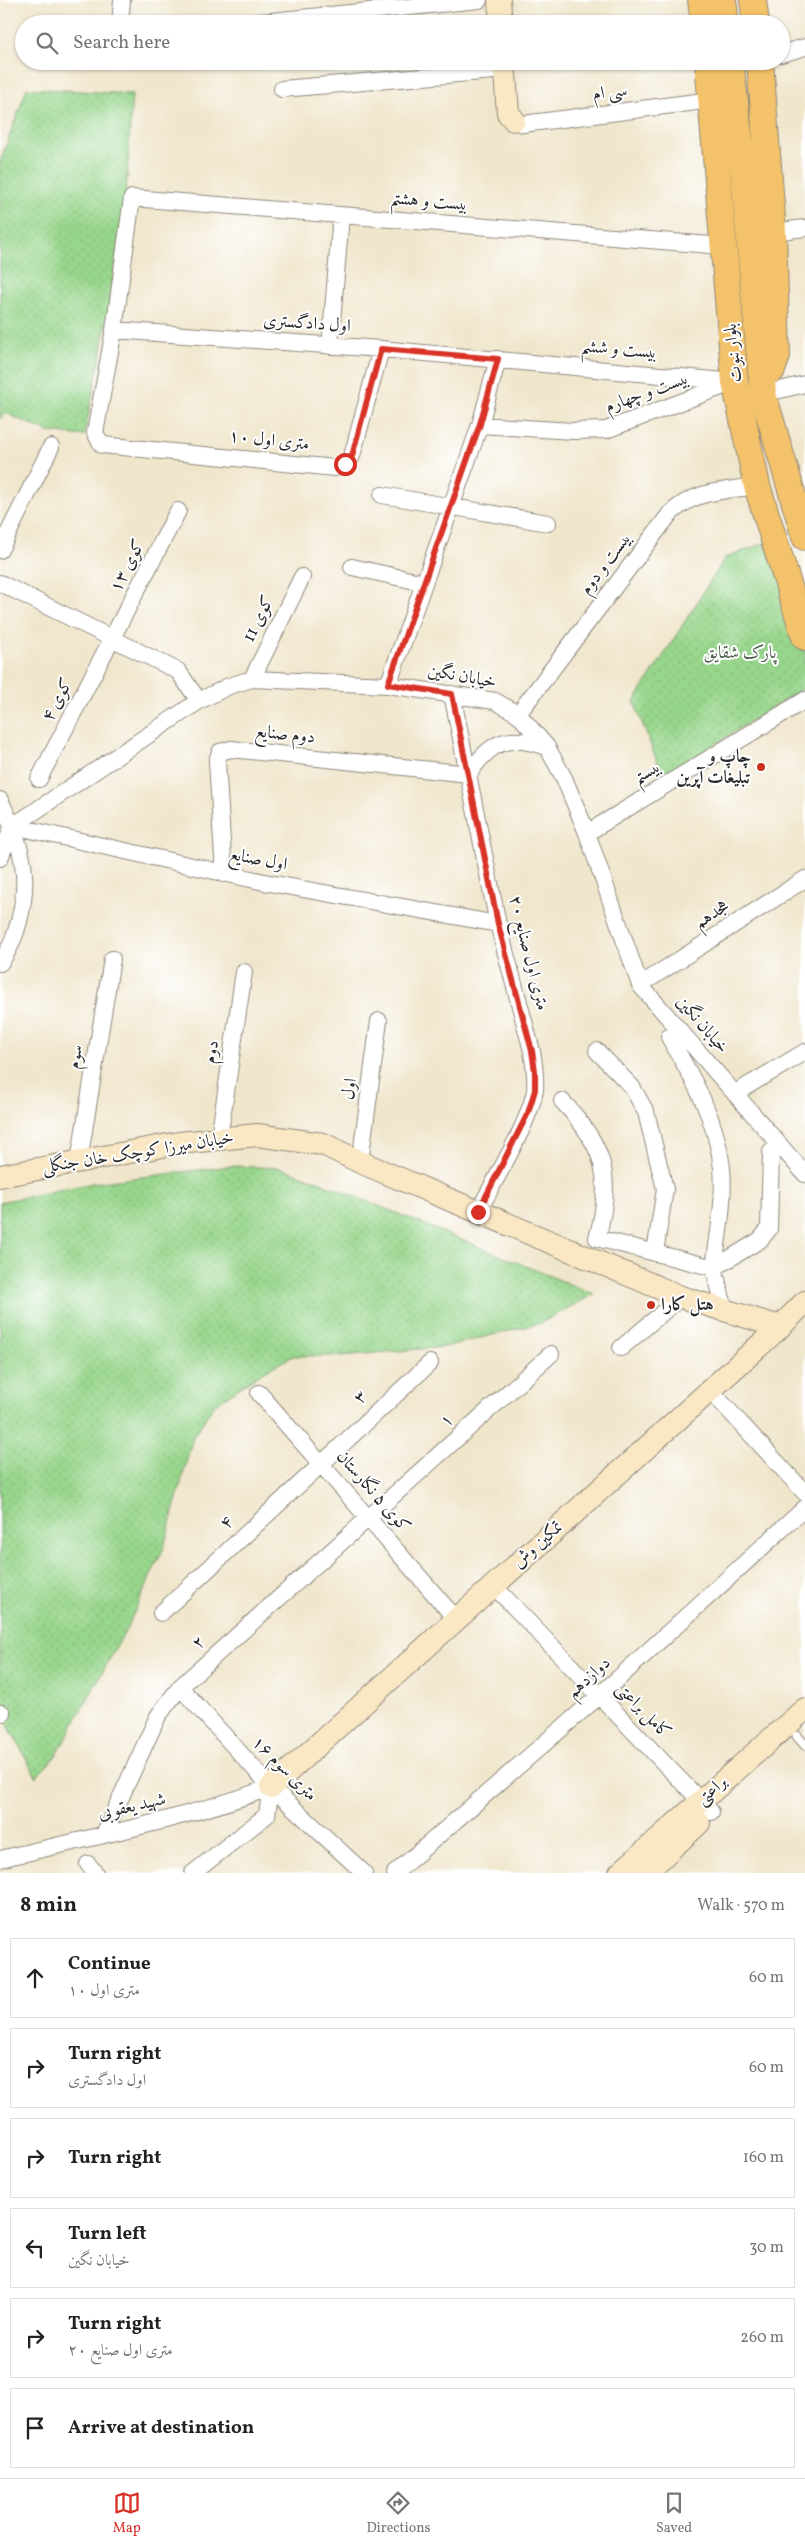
<!DOCTYPE html>
<html lang="en">
<head>
<meta charset="utf-8">
<style>
	:root { --surface:#fff; --page:#f2f2f2; --text:#222; --muted:#767676; --line:#e0e0e0; --accent:#d93025 }
	body { margin:0; font-family:Vollkorn,Amiri,serif; background:var(--page); color:var(--text) }
	.stop { position:absolute; width:15px; height:15px; margin:-11px; border:4px solid #d93025; border-radius:50%; background:#fff }
	.stop.end { background:#d93025; border-color:#fff; box-shadow:0 1px 5px #0008 }
	.list { margin:0; padding:0; list-style:none }
	h2 { display:flex; justify-content:space-between; align-items:center; height:65px; margin:0; padding:0 20px; font-size:21px }
	h2 small { font-size:16px; font-weight:400; color:var(--muted) }
	.list li { display:grid; grid-template-columns:32px 1fr auto; gap:15px; align-items:center; box-sizing:border-box; height:80px; margin:0 10px 10px; padding:0 10px; border:1px solid var(--line); border-radius:0px }
	.list b { display:block; font-size:19px; white-space:nowrap }
	.list p { margin:0; font-size:16px; white-space:nowrap; color:var(--muted) }
	.list em { font-size:16px; font-style:normal; color:var(--muted) }
	.icon { flex:none; width:28px; height:28px; fill:none; stroke:currentColor; stroke-width:2; stroke-linecap:round; stroke-linejoin:round }
	.map { position:relative; flex:none; width:805px; height:1873px; overflow:hidden }
	.search { position:absolute; background:var(--surface); box-shadow:0 1px 4px #0004; left:15px; right:15px; top:15px; height:55px; display:flex; align-items:center; gap:12px; box-sizing:border-box; padding:0 18px; border-radius:28px; color:var(--muted); font-size:19px }
	.sheet { height:605px; background:var(--surface) }
	nav { display:flex; justify-content:space-around; align-items:center; box-sizing:border-box; height:70px; border-top:1px solid var(--line); background:var(--surface); font-size:14px; color:var(--muted) }
	nav a { display:grid; justify-items:center; gap:2px }
	nav .on { color:var(--accent) }
	.map>svg:first-child { display:block }
	.park { fill:url(#park-dots); stroke:#62805c }
	.lines { fill:none; stroke-linecap:round; stroke-linejoin:round }
	.lane-casing { stroke:#8e887c; stroke-width:11 }
	.street-casing { stroke:#8e887c; stroke-width:18 }
	.secondary-casing { stroke:#8e887c; stroke-width:24 }
	.primary-casing { stroke:#8e887c; stroke-width:28 }
	.lane { stroke:#fff; stroke-width:9 }
	.street { stroke:#fff; stroke-width:16 }
	.secondary { stroke:#fae7c3; stroke-width:22 }
	.primary { stroke:#f3c26a; stroke-width:26 }
	.route { stroke:#d93025; stroke-width:6 }
	.poi-dot { fill:#c8321e; stroke:#fff; stroke-width:2 }
	.labels { text-anchor:middle; dominant-baseline:central; stroke-width:4; stroke-linejoin:round; paint-order:stroke }
	.street-label { font-size:18px; fill:#2b2b2b; stroke:#fff }
	.park-label { font-size:18px; fill:#4c5e48; stroke:#fff }
	.poi-label { font-size:18px; font-weight:bold; fill:#2b2b2b; stroke:#fff; text-anchor:end }
</style>
</head>
<body>
<div class="map">
<svg width="805" height="1873" viewBox="0 0 805 1873">
	<defs>
		<pattern id="park-dots" width="8" height="8" patternUnits="userSpaceOnUse" patternTransform="scale(1.25)"><rect width="8" height="8" fill="#98d68c"/><path d="M2 2h.1M6 6h.1" fill="none" stroke="#83b879" stroke-width="1.8" stroke-linecap="round"/></pattern>
	</defs>
	<rect width="100%" height="100%" fill="#fff"/>
	<filter id="ink" filterUnits="userSpaceOnUse"><feTurbulence type="fractalNoise" baseFrequency=".02" numOctaves="2"/><feDisplacementMap in="SourceGraphic" scale="10" xChannelSelector="R" yChannelSelector="G"/><feConvolveMatrix kernelMatrix="1 2 1 2 8 2 1 2 1" color-interpolation-filters="sRGB"/></filter>
	<filter id="wash" filterUnits="userSpaceOnUse"><feTurbulence type="fractalNoise" baseFrequency=".0096" numOctaves="4" result="noise"/><feDisplacementMap in="SourceGraphic" scale="20" xChannelSelector="R" yChannelSelector="G"/><feGaussianBlur stdDeviation="1.12" result="paint"/><feColorMatrix in="noise" values="0 0 0 0 0 0 0 0 0 0 0 0 0 0 0 0 0 1.4 0 .05"/><feComposite in="paint" operator="in"/></filter>
	<g filter="url(#wash)">
		<rect width="100%" height="100%" fill="#f0e6cc"/>
		<path class="park" d="M27 88 132 94 126 195 102 350 84 436 48 432 5 413 0 419V162Z
			M772 540 805 648V687L663 777 634 702 725 558Z
			M231 1166 281 1168 313 1179 594 1294 541 1323 444 1347 341 1356H293L259 1374 214 1405 193 1437 164 1547 127 1628 56 1756 36 1777 0 1710V1202L93 1183Z"/>
	</g>
	<g filter="url(#ink)">
		<g class="lines">
			<defs>
				<path id="lane" d="M797 1736 805 1745"/>
				<path id="street" d="M251 23 479 0
					M120 24 122 0
					M781 54 805 47
					M282 89 505 70
					M514 120 523 124 712 100
					M773 232 805 228
					M114 330 381 349 735 382
					M330 346 341 215
					M381 349 352 456 345 464 335 468 102 445 95 433 114 330 132 198 723 246
					M763 394 805 384
					M480 425 573 431 606 430 732 383
					M382 495 548 523
					M0 550 51 447
					M352 567 424 583
					M0 583 178 671 199 701
					M252 679 302 577
					M388 685 480 425 498 359
					M452 694 498 924 532 1051C534 1063 536 1077 535 1090 530 1122 494 1181 478 1212
					M518 714 669 515C693 490 724 491 757 486
					M39 779 178 511
					M0 800C11 822 23 849 24 874 26 902 17 941 0 963
					M13 826 269 883 498 924
					M587 833 805 700
					M0 858 13 826 199 701 229 686 252 679 388 685 495 701 518 714 547 747 564 778 587 833 640 985 805 1174
					M224 874 217 761 220 752 231 749 469 774C491 740 509 734 547 747
					M640 985 805 879
					M597 1051 632 1087 646 1112 665 1189 655 1252
					M735 1093 805 1052
					M562 1101C605 1146 614 1178 597 1238L714 1268C718 1235 725 1201 722 1168 717 1120 693 1078 669 1037
					M219 1138 244 972
					M79 1161 112 959
					M360 1162 379 1021
					M725 1310 714 1268 760 1240 769 1229 771 1152
					M621 1348 681 1297
					M710 1390 805 1493
					M259 1393 456 1619
					M493 1585 711 1812
					M161 1613 430 1363
					M180 1687 271 1787 364 1873
					M0 1713H2
					M104 1834 158 1716 180 1687 551 1354
					M0 1859C91 1837 183 1820 271 1787L267 1815 193 1873
					M88 1864 95 1873
					M395 1873 599 1696 805 1508"/>
				<path id="secondary" d="M499 0 501 24
					M504 61 508 113 514 120
					M0 1176 179 1143 257 1135 323 1144 360 1162 681 1297 780 1327
					M271 1787 780 1327 805 1302
					M620 1873 805 1709
					M645 1873 699 1823"/>
				<path id="primary" d="M701 0 704 24
					M723 0 726 24
					M753 0 756 24
					M708 61 735 382 757 486 805 637
					M730 61 744 175 763 394 805 537
					M760 61 773 232 777 356 772 370"/>
			</defs>
			<use href="#lane" class="lane-casing"/>
			<use href="#street" class="street-casing"/>
			<use href="#secondary" class="secondary-casing"/>
			<use href="#primary" class="primary-casing"/>
			<use href="#lane" class="lane"/>
			<use href="#street" class="street"/>
			<use href="#secondary" class="secondary"/>
			<use href="#primary" class="primary"/>
		</g>
	</g>
	<g class="lines" filter="url(#ink)">
		<path class="route" d="M345 464 352 456 381 349 498 359 480 424 388 684 452 694 498 924 532 1051 535 1071V1090L528 1113 478 1212"/>
	</g>
	<g class="poi-dot">
		<circle cx="761" cy="767" r="5"/>
		<circle cx="651" cy="1305" r="5"/>
	</g>
	<g class="labels">
		<g class="street-label">
			<text transform="translate(610 93) rotate(-7)">سی ام</text>
			<text transform="translate(429 202) rotate(5)">بیست و هشتم</text>
			<text transform="translate(307 324) rotate(4)">اول دادگستری</text>
			<text transform="translate(619 350) rotate(5)">بیست و ششم</text>
			<text transform="translate(734 353) rotate(-96)">بلوار نبوت</text>
			<text transform="translate(647 393) rotate(-20)">بیست و چهارم</text>
			<text transform="translate(269 441) rotate(6)">۱۰ متری اول</text>
			<text transform="translate(606 564) rotate(-53)">بیست و دوم</text>
			<text transform="translate(128 566) rotate(-63)">کوی ۱۳</text>
			<text transform="translate(259 619) rotate(-64)">کوی 11</text>
			<text transform="translate(462 677) rotate(10)">خیابان نگین</text>
			<text transform="translate(58 700) rotate(-62)">کوی ۴</text>
			<text transform="translate(285 735) rotate(6)">دوم صنایع</text>
			<text transform="translate(647 773) rotate(-31)">بیستم</text>
			<text transform="translate(258 860) rotate(11)">اول صنایع</text>
			<text transform="translate(712 915) rotate(-33)">هجدهم</text>
			<text transform="translate(528 953) rotate(76)">۲۰ متری اول صنایع</text>
			<text transform="translate(702 1025) rotate(49)">خیابان نگین</text>
			<text transform="translate(212 1052) rotate(-81)">دوم</text>
			<text transform="translate(76 1057) rotate(-81)">سوم</text>
			<text transform="translate(350 1089) rotate(-82)">اول</text>
			<text transform="translate(138 1153) rotate(-9)">خیابان میرزا کوچک خان جنگلی</text>
			<text transform="translate(361 1398) rotate(-42)">۳</text>
			<text transform="translate(447 1421) rotate(-42)">۱</text>
			<text transform="translate(373 1492) rotate(49)">کوی ۵ نگارستان</text>
			<text transform="translate(227 1523) rotate(-43)">۴</text>
			<text transform="translate(538 1545) rotate(-42)">تمکین وش</text>
			<text transform="translate(199 1643) rotate(-42)">۲</text>
			<text transform="translate(589 1678) rotate(-42)">دوازدهم</text>
			<text transform="translate(643 1711) rotate(46)">کامل براعتی</text>
			<text transform="translate(284 1769) rotate(45)">۱۶ متری سوم</text>
			<text transform="translate(712 1791) rotate(-41)">براعتی</text>
			<text transform="translate(132 1807) rotate(-13)">شهید یعقوبی</text>
		</g>
		<g class="park-label">
			<text x="740" y="653">پارک شقایق</text>
		</g>
		<g class="poi-label">
			<text x="751" y="757">چاپ و<tspan x="751" dy="21">تبلیغات آپرین</tspan></text>
			<text x="661" y="1305" text-anchor="start">هتل کارا</text>
		</g>
	</g>
</svg>
<div class="stop" style="left:345px;top:464px"></div>
<div class="stop end" style="left:478px;top:1212px"></div>
<div class="search"><svg class="icon" aria-label="search" viewBox="0 0 24 24"><circle cx="10" cy="10" r="6"/><path d="M15 15l6 6"/></svg>Search here</div>
</div>
<section class="sheet">
<h2>8 min<small>Walk · 570 m</small></h2>
<ul class="list">
<li><svg class="icon" aria-label="ahead" viewBox="0 0 24 24"><path d="M12 20V5M6 11l6-6 6 6"/></svg><div><b>Continue</b><p>۱۰ متری اول</p></div><em>60 m</em></li>
<li><svg class="icon" aria-label="right" viewBox="0 0 24 24"><path d="M7 20v-9h11M14 6l5 5-5 5"/></svg><div><b>Turn right</b><p>اول دادگستری</p></div><em>60 m</em></li>
<li><svg class="icon" aria-label="right" viewBox="0 0 24 24"><path d="M7 20v-9h11M14 6l5 5-5 5"/></svg><div><b>Turn right</b></div><em>160 m</em></li>
<li><svg class="icon" aria-label="left" viewBox="0 0 24 24"><path d="M17 20v-9H6M10 6l-5 5 5 5"/></svg><div><b>Turn left</b><p>خیابان نگین</p></div><em>30 m</em></li>
<li><svg class="icon" aria-label="right" viewBox="0 0 24 24"><path d="M7 20v-9h11M14 6l5 5-5 5"/></svg><div><b>Turn right</b><p>۲۰ متری اول صنایع</p></div><em>260 m</em></li>
<li><svg class="icon" aria-label="arrive" viewBox="0 0 24 24"><path d="M6 21V4h12l-3 4 3 4H6"/></svg><div><b>Arrive at destination</b></div></li>
</ul>
</section>
<nav>
<a class="on"><svg class="icon" aria-label="map" viewBox="0 0 24 24"><path d="M3 6l6-2 6 2 6-2v14l-6 2-6-2-6 2zM9 4v14M15 6v14"/></svg>Map</a>
<a><svg class="icon" aria-label="directions" viewBox="0 0 24 24"><path d="M12 3l9 9-9 9-9-9zM9 14v-3h6M13 9l2 2-2 2"/></svg>Directions</a>
<a><svg class="icon" aria-label="saved" viewBox="0 0 24 24"><path d="M7 4h10v16l-5-4-5 4z"/></svg>Saved</a>
</nav>
</body>
</html>
